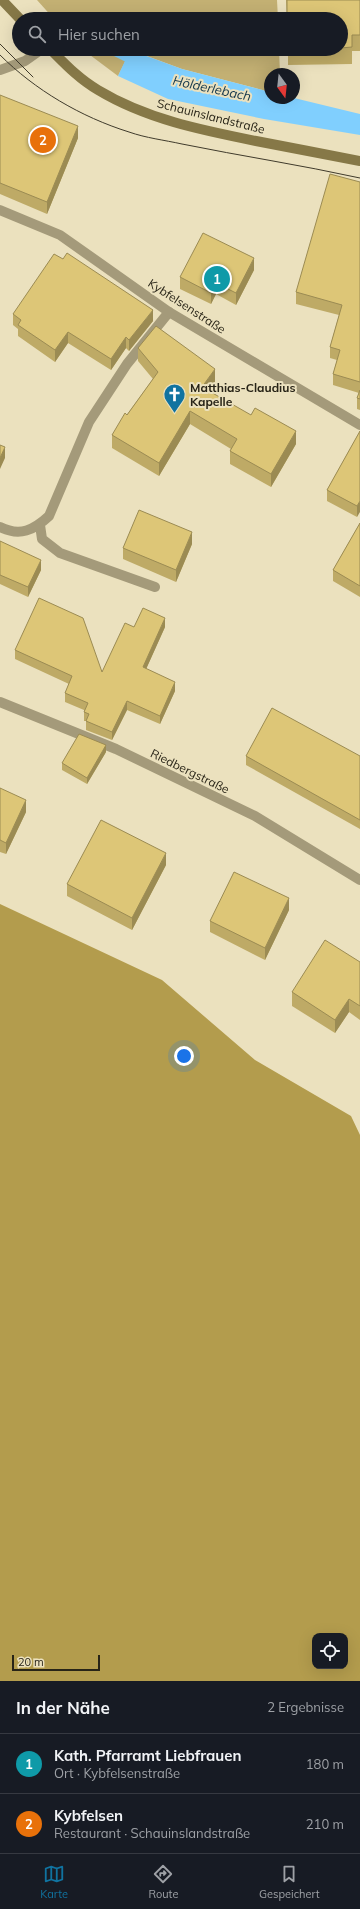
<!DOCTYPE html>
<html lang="de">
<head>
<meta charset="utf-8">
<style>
	:root { --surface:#171b24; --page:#242831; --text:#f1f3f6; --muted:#9ea1a6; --line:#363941; --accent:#1073a0 }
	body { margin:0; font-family:Mulish,sans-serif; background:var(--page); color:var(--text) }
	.controls { position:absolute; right:12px; bottom:12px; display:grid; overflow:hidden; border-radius:8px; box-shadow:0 4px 16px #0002 }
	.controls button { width:36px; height:36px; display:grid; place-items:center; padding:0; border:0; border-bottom:1px solid var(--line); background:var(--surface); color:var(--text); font:20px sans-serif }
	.compass { position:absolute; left:264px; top:68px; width:36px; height:36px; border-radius:50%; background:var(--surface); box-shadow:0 4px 16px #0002; rotate:165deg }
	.scale { position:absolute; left:12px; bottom:10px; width:88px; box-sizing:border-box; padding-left:4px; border:2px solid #282417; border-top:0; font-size:11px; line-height:14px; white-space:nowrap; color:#282417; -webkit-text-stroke:3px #ebe1be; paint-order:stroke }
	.you { position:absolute; left:184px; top:1056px; width:14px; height:14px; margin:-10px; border:3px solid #fff; border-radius:50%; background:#1a73e8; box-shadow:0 0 0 6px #1a73e833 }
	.badge { display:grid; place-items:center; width:26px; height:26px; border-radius:50%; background:var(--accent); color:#fff; font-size:13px; font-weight:700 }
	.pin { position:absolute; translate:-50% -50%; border:2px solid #fff; box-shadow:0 1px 4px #0006 }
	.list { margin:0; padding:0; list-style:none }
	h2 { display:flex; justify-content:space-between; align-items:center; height:52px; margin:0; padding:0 16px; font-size:17px }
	h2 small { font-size:13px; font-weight:400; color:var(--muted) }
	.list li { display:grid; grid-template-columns:26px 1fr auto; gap:12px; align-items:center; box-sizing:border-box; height:60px; padding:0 16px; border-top:1px solid var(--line) }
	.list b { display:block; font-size:15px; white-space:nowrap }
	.list p { margin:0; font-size:13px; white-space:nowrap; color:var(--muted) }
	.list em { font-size:13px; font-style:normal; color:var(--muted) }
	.icon { flex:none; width:22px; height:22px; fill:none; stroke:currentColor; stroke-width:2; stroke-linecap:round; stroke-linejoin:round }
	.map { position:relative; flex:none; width:360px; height:1681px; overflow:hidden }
	.search { position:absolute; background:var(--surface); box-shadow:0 4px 16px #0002; left:12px; right:12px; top:12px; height:44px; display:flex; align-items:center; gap:10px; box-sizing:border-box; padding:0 14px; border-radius:22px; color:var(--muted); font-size:15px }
	.sheet { height:172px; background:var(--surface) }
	nav { display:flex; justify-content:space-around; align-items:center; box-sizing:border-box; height:56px; border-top:1px solid var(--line); background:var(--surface); font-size:11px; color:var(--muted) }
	nav a { display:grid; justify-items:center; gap:2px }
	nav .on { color:var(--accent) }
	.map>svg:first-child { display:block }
	.green { fill:#c3b073 }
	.forest { fill:#b39c4d; fill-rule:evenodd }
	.water { fill:#80cffe }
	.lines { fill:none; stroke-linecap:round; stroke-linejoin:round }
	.stream { stroke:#80cffe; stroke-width:9 }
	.lane { stroke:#a49a7a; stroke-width:10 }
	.street { stroke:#a49a7a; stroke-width:10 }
	.secondary { stroke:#867847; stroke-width:10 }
	.tram { stroke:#403b2c; stroke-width:1 }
	.wall { fill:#beaa66 }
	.shaded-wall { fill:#9b8b53 }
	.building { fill:#ddc677; stroke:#9b8b53 }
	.labels { text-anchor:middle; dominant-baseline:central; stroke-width:4; stroke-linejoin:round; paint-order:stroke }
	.street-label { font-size:12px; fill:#282417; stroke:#ebe1be }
	.poi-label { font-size:12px; font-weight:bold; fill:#282417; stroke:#ebe1be; text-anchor:start }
	.water-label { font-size:13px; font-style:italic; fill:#16394c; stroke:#ebe1be }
</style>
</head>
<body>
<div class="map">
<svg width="360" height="1681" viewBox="0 0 360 1681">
	<rect width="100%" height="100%" fill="#ebe1be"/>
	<path class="green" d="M37 0H277L278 19H54Z
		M82 49H279L280 74H270V92L182 69 131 50 118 76Z"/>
	<path class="forest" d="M0 904 162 980 255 1060 351 1116 360 1135V1681H0ZM315 1636H345V1666H315Z"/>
	<path class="water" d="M130 50 182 69 270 92V98H294L360 114V135L264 119 168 99 118 76Z"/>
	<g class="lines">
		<path class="stream" d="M114 51 138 63"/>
		<path class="lane" d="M40 525 42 539 60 553 155 587
			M0 527C20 537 34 530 49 516L89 422 127 364 169 312"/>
		<path class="street" d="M0 70 25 61 42 49
			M0 210 60 235 169 312 360 425
			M0 702 116 749 255 816 360 880"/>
		<path class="secondary" d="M2 0 20 19
			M50 49C65 64 79 79 98 90 146 119 201 130 256 141 291 148 325 154 360 161"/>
		<path class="tram" d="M0 44 33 77
			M0 55C35 90 81 117 129 132 146 138 164 140 182 144 241 156 301 165 360 178"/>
	</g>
	<path class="wall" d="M286 0H360V51H352V64L288 65V49H341V19H287Z
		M0 95 78 138 47 214 0 194Z
		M360 182V410L357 409V398L359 393 333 385V374L337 360 330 358V347L339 315 296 304V292Z
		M254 270 236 305 216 294 211 304 180 289V277Z
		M13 314 153 321 129 351 126 348 111 370 68 343 55 362 18 336V329L13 325Z
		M138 348 215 382 209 391 296 444 271 487 230 464V451L231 449 190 424 159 476 112 448V435L153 379 138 361Z
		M360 431 357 517 327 501V490Z
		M360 523V597L333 581V570Z
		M0 541 41 570 28 597 0 584Z
		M192 544 176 582 123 559V548Z
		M134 627H165L146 669 175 691 160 724 127 710 112 740 86 730V721H84V710L65 702V693L69 684 15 659V650L102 672Z
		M106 752 87 784 62 770V763Z
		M246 756H360V829L246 765Z
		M0 788 26 812 6 854 0 852Z
		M166 865 132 930 67 896V884Z
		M289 910 265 960 210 932V921Z
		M360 962V1020L349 1012 335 1033 292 1006V992Z"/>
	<path class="shaded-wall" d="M78 126V138L47 214V202Z
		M254 258V270L236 305V293Z
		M216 283V294L211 304V293Z
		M153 310V321L129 351V340Z
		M68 332V343L55 362V350Z
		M126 337V348L111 370V359Z
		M215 369V382L202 400V387Z
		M190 411V424L159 476V463Z
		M296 431V444L271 487V474Z
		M5 447V458L0 469V458Z
		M360 501V512L357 517V506Z
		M192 532V544L176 582V570Z
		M41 560V570L28 597V587Z
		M165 618V627L143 676V667Z
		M175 682V691L160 724V716Z
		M127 701V710L112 740V732Z
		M106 745V752L87 784V778Z
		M26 800V812L6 854V843Z
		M166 853V865L132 930V918Z
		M289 898V910L265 960V948Z
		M349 999V1012L335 1033V1020Z"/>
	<path class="building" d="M287 0H360V35H352V47L341 48V19H287Z
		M0 95 78 126 47 202 0 183Z
		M330 174 360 182V382L333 374 340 350 330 347 342 305 296 292Z
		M203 233 254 258 236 293 216 283 211 293 180 277Z
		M67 253 153 310 129 340 126 337 111 359 68 332 55 350 18 325 21 320 13 314 54 254 63 259Z
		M156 326 215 369 202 387 251 415 255 408 296 431 271 474 230 451 237 439 190 411 159 463 112 435 125 413 127 415 158 372 138 348Z
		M360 390V399L357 398Z
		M360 431V501L357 506 327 490Z
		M0 445 5 447 0 458Z
		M139 510 192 532 176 570 123 548Z
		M360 523V586L333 570Z
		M0 541 41 560 28 587 0 575Z
		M39 598 83 618 102 672 125 623 134 627 143 608 165 618 143 667 175 682 160 716 127 701 112 732 86 721 89 714 84 712 88 703 65 693 72 676 15 650Z
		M272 708 360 756V820L246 756Z
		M79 734 106 745 87 778 62 763Z
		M0 788 26 800 6 843 0 840Z
		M101 820 166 853 132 918 67 884Z
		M234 872 289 898 265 948 210 921Z
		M325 940 360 962V1006L349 999 335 1020 292 992Z"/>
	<defs>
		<symbol id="church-pin" viewBox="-11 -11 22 30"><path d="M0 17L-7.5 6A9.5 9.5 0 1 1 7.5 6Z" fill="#1073a0" stroke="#ebe1be"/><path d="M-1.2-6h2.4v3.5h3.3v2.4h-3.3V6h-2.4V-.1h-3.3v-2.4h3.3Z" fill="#fff"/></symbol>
	</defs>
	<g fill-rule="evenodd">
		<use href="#church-pin" x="162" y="382" width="25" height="34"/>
	</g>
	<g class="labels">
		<g class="street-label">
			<text transform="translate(211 116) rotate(14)">Schauinslandstraße</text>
			<text transform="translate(187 306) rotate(33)">Kybfelsenstraße</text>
			<text transform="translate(190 771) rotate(26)">Riedbergstraße</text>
		</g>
		<g class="poi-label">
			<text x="190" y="387">Matthias-Claudius<tspan x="190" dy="14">Kapelle</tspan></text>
		</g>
		<g class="water-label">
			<text transform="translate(212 88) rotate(12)">Hölderlebach</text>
		</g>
	</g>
</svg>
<div class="controls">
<button><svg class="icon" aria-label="locate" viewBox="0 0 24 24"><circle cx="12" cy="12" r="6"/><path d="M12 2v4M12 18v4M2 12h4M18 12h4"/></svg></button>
</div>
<svg class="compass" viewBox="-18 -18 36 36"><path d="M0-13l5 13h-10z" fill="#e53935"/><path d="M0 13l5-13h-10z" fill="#9ea1a6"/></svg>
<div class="scale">20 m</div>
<div class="you"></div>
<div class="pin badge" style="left:217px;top:279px;background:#0f9aa8">1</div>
<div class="pin badge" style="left:43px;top:140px;background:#e8710a">2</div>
<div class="search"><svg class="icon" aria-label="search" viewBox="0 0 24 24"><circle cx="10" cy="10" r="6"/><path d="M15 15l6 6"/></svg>Hier suchen</div>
</div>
<section class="sheet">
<h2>In der Nähe<small>2 Ergebnisse</small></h2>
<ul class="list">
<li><span class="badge" style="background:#0f9aa8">1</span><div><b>Kath. Pfarramt Liebfrauen</b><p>Ort · Kybfelsenstraße</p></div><em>180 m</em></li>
<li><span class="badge" style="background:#e8710a">2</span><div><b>Kybfelsen</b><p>Restaurant · Schauinslandstraße</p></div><em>210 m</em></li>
</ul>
</section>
<nav>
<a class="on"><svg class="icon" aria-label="map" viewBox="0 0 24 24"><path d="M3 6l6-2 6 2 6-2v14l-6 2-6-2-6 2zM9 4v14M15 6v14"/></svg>Karte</a>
<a><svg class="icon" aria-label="directions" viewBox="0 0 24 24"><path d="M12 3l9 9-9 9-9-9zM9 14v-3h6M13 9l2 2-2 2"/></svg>Route</a>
<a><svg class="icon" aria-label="saved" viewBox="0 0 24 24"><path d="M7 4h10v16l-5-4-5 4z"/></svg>Gespeichert</a>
</nav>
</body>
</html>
